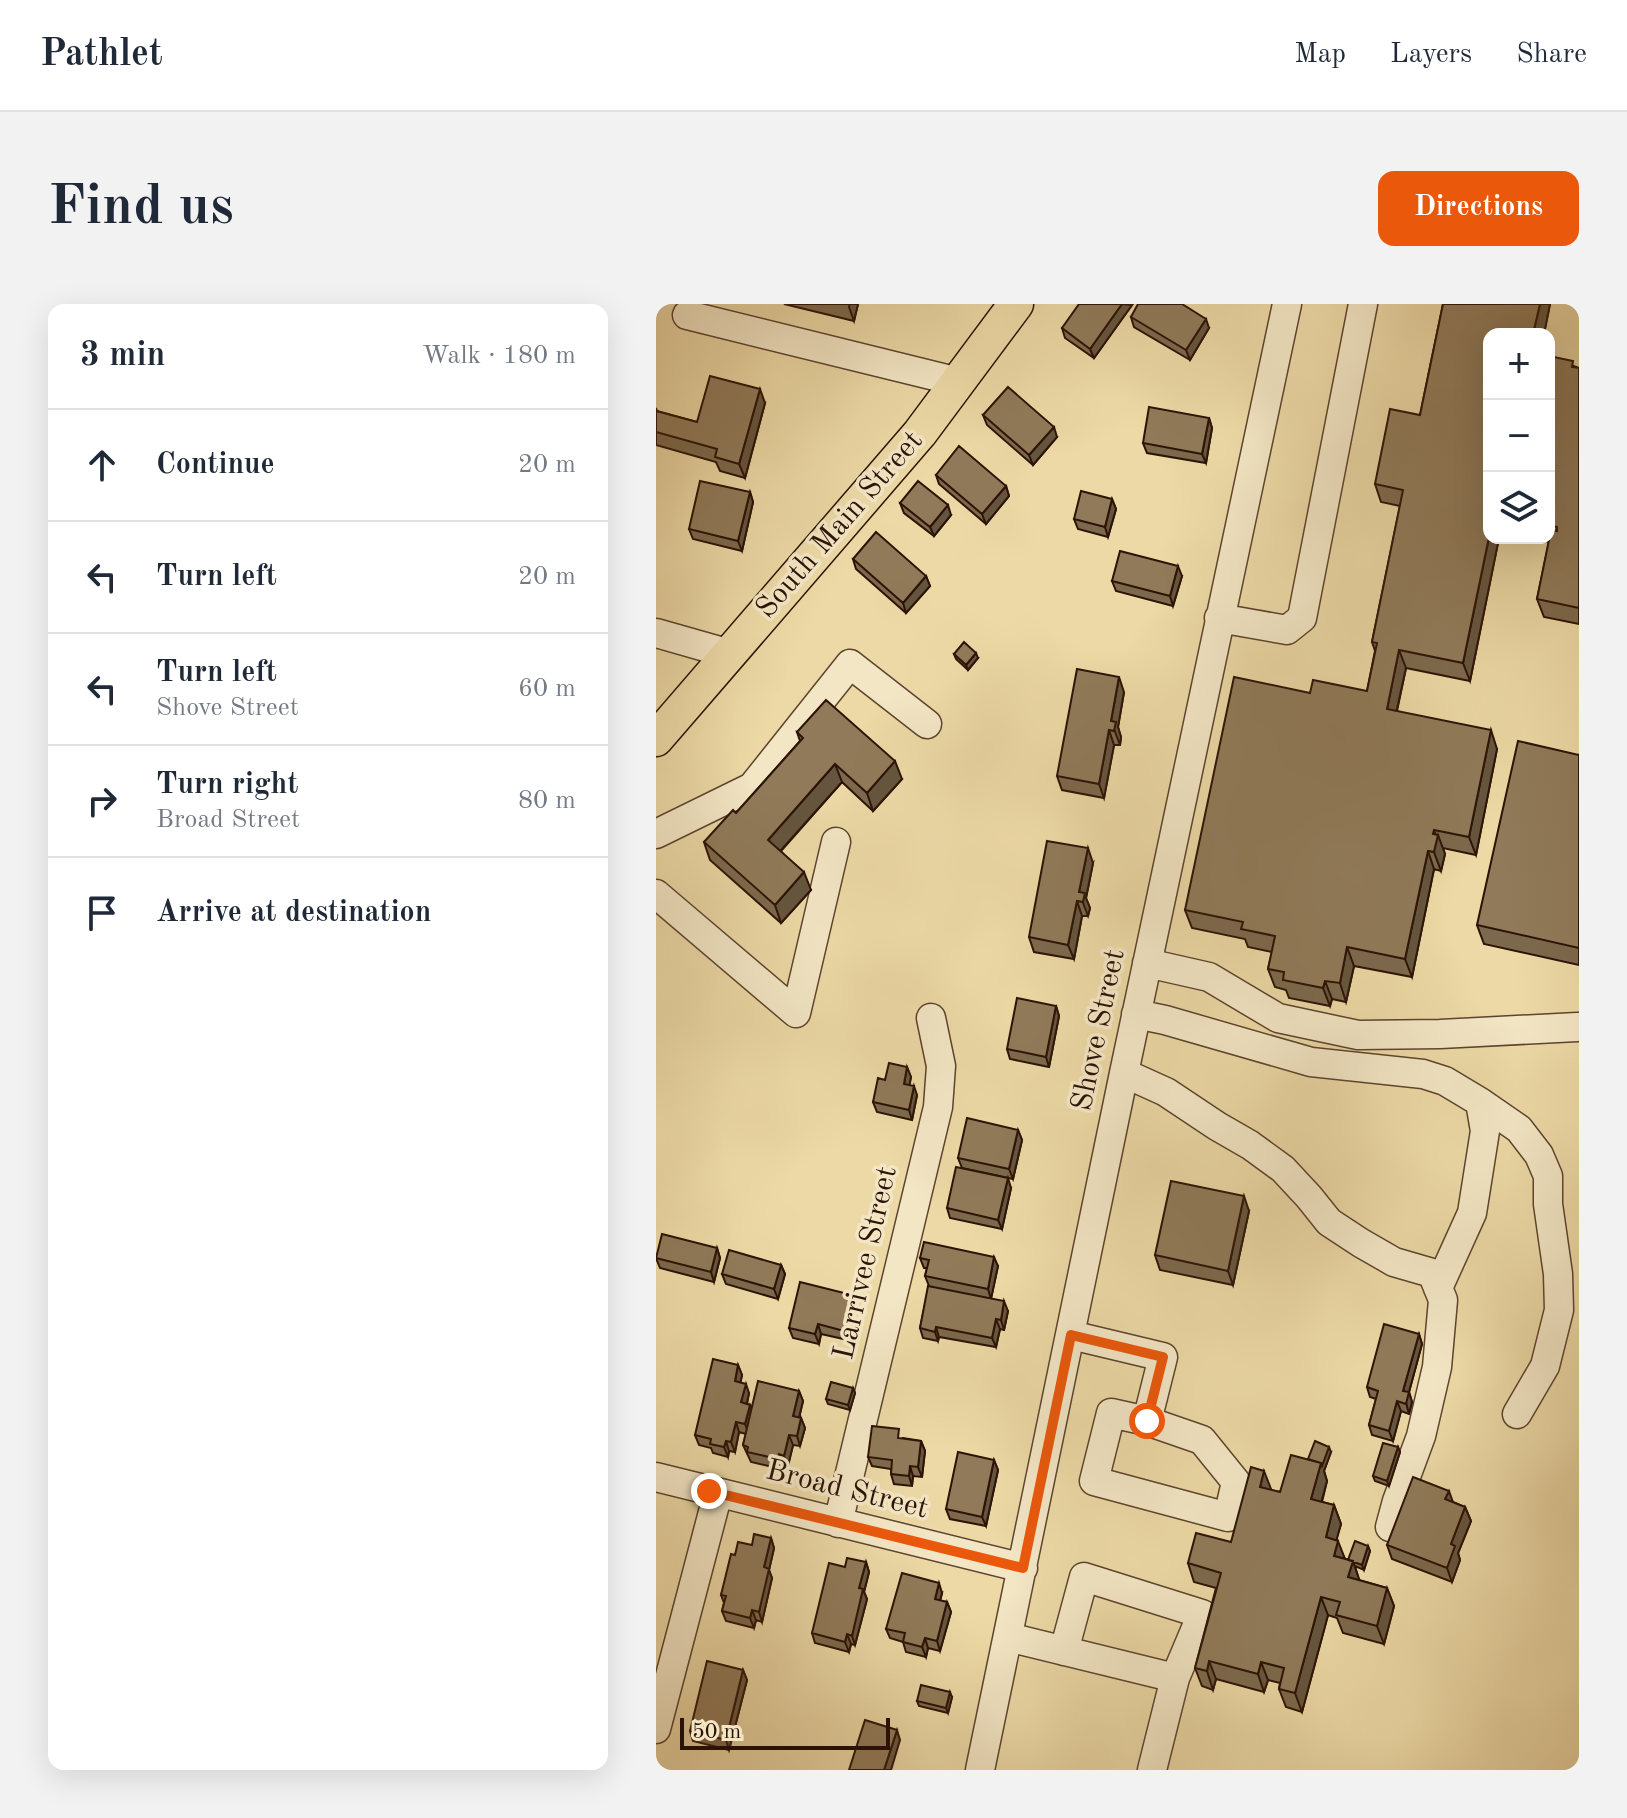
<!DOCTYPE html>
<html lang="en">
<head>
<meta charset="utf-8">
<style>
	:root { --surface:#fff; --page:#f2f2f3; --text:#1f2937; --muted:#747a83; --line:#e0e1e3; --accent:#ea580c }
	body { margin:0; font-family:"Old Standard TT",serif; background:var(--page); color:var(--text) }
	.controls { position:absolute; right:24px; top:24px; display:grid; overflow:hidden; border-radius:16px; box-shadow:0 8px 32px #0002 }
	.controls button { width:72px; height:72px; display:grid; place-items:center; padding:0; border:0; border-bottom:2px solid var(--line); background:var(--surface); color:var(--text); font:40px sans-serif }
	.scale { position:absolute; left:24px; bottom:20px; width:210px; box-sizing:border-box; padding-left:8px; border:4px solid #2c1306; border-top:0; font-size:22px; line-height:28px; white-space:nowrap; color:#2c1306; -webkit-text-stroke:6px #f3e6c5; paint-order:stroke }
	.stop { position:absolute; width:24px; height:24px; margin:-18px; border:6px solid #ea580c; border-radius:50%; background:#fff }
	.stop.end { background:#ea580c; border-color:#fff; box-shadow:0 2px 8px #0008 }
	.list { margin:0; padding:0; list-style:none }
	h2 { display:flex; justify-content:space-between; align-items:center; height:104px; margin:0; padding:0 32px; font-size:34px }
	h2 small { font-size:26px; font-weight:400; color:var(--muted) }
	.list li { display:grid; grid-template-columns:52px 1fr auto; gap:24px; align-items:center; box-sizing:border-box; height:112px; padding:0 32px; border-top:2px solid var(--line) }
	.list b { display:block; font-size:30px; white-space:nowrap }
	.list p { margin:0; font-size:26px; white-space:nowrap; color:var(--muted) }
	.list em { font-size:26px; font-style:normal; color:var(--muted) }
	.icon { flex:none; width:44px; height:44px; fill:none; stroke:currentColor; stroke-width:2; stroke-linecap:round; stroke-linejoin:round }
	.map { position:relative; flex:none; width:923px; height:1466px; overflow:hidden; border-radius:16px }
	header { display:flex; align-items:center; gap:48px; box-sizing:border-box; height:112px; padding:0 40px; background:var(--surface); border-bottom:2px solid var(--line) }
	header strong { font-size:38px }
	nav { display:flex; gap:44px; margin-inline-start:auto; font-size:28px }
	.intro { display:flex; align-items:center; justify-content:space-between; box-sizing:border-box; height:192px; padding:0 48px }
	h1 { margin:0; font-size:56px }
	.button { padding:20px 36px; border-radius:16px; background:var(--accent); color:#fff; font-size:28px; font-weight:700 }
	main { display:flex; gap:48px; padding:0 48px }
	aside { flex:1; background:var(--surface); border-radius:16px; box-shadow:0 8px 32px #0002 }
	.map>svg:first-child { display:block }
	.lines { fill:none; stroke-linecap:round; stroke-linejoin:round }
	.minor-casing { stroke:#5c442e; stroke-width:31 }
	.major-casing { stroke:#2c1306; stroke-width:37 }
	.minor { stroke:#f3e6c5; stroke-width:28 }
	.major { stroke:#ecd9a6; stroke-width:34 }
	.wall { fill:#7c694d; stroke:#2c1306; stroke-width:2 }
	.shaded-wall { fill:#65553e; stroke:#2c1306; stroke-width:2 }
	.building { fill:#907a59; stroke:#2c1306; stroke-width:2 }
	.route { stroke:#ea580c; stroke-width:10 }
	.labels { text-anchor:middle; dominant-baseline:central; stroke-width:7; stroke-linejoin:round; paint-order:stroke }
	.street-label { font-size:30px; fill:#2c1306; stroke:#f3e6c5 }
</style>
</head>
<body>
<header>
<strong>Pathlet</strong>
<nav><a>Map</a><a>Layers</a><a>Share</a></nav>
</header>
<div class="intro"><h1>Find us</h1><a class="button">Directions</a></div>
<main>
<aside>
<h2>3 min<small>Walk · 180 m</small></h2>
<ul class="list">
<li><svg class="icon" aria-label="ahead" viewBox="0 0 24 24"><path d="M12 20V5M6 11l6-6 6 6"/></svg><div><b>Continue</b></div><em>20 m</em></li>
<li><svg class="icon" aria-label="left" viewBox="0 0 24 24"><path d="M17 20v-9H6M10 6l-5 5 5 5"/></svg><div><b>Turn left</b></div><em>20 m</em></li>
<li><svg class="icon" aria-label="left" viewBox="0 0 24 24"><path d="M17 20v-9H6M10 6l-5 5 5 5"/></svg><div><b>Turn left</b><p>Shove Street</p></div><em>60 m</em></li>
<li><svg class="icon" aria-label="right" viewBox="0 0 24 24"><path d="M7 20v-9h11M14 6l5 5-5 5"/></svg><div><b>Turn right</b><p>Broad Street</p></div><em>80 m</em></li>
<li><svg class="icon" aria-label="arrive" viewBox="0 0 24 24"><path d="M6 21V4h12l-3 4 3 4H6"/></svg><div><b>Arrive at destination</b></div></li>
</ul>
</aside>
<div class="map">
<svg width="923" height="1466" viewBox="0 0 923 1466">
	<rect width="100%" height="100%" fill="#ecd9a6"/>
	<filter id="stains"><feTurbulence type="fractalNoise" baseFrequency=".0025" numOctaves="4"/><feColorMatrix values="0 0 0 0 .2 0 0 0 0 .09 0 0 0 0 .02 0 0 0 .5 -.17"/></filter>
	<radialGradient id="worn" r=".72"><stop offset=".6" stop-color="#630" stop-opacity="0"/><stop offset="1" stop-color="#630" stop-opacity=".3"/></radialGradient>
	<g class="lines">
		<defs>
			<path id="minor" d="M31 11 303 78
				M563 314 631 326 646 314 707 0
				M0 329 74 350
				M0 530 96 483 194 360 271 420
				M0 590 140 709 180 538
				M491 659 553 673 622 714 702 731 784 730 921 723
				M480 710 509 716 655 758 767 770 789 777 824 798 829 827 816 909 782 984
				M468 769 510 788 561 822 594 841 627 865 653 893 673 918 705 939 738 958 776 969 787 996 781 1063 765 1132 741 1197 734 1223
				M824 798 863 825 883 851 892 872V900L902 970 903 1006 889 1062 861 1110
				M415 1031 507 1053 491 1117 546 1136 580 1178 572 1213 438 1177 455 1109 491 1117
				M0 1173 367 1264
				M182 1219 282 803 285 762 275 714
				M352 1333 519 1374 496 1466
				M408 1347 428 1273 546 1310 519 1374
				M0 1425 62 1189
				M324 1466 468 769 631 0"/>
			<path id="major" d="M0 435 264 129 360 0"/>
		</defs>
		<use href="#minor" class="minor-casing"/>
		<use href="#major" class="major-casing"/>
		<use href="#minor" class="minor"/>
		<use href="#major" class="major"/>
	</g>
	<path class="wall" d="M128 0H202L198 17Z
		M787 0H894L888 30H833V234H843L814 377 750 364 741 407 841 445 820 551 787 544 789 550 785 567 778 565 756 673 698 662 690 698 676 695 674 702 633 694 630 686 619 683 612 665 616 648 592 643 589 635 536 624 529 606 654 389 711 387 719 347 716 338 744 202 725 198 719 180 764 111Z
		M476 1 438 54 409 34 406 24Z
		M475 13 553 24 534 56 478 23Z
		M893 52 923 64V320L888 313 881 295 893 238 879 234H893Z
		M109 99 89 174 64 167 60 158 0 141V104L1 107 41 118Z
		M327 111 401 133 377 161 331 121Z
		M553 114 556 124 550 159 491 149 487 139Z
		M280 171 350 182 353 192 330 220 283 180Z
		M94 188 97 198 86 247 37 235 33 225Z
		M456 195 460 205 452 233 422 225 418 215Z
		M244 199 295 211 278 232 248 209Z
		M197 255 270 272 274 282 250 309 200 265Z
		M526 272 517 302 460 287 456 277Z
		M298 350 322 354 312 366 300 355Z
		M468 388 462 423 465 433 464 441H458L448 494 406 486 401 472Z
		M141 428 246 475 217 507 186 478 125 547 155 586 125 619 54 556 48 538 80 509 144 437Z
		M923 451V661L828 640 821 621Z
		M437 559 430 594 434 604 432 612H426L418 655 378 648 373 633Z
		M400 702 403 712 393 763 354 755 351 745Z
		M251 763 255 773 253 781 261 791 256 816 221 808 217 798 229 776Z
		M362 826 366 836 357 875 306 864 302 854Z
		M355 884 346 925 294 914 291 904Z
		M593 907 577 981 504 966 499 951Z
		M61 944 64 954 58 978 4 964 0 954Z
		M264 954 342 962 335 994 352 1007 348 1026 344 1025 340 1043 283 1033 282 1037 267 1034 264 1024 273 982 269 972 271 964H268Z
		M125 961 129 970 122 995 70 980 66 970Z
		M196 991 200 1000 192 1036 165 1030 163 1040 137 1034 133 1024Z
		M763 1030 766 1040 753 1088 756 1098 753 1110 745 1107 737 1137 716 1131 713 1121 720 1095 714 1093 711 1083Z
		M82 1061 86 1071 84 1078 93 1089 91 1100 94 1101 96 1105 143 1087 147 1097 143 1114H145L149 1124 144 1142 137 1141 132 1162 127 1160 126 1165 95 1158 87 1141 90 1130 83 1128 79 1148 73 1147 72 1153 57 1149 55 1144 43 1141 39 1131Z
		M197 1084 199 1089 194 1106 172 1100 170 1095Z
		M247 1134 265 1137 269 1147 266 1173 257 1172 256 1182 238 1180 235 1170V1165L216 1162 212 1153Z
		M742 1143 744 1148 733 1182 719 1177 717 1172Z
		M675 1148 668 1167 671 1177 666 1198 678 1201 685 1220 680 1236 689 1255 692 1256 712 1242 714 1247 708 1266 699 1262 703 1276 731 1284 738 1302 728 1340 687 1329 681 1314 672 1311 646 1408 630 1403 623 1385 624 1379 612 1376 608 1388 560 1375 557 1386 546 1382 539 1364 560 1284 538 1278 532 1259 575 1238 615 1186 624 1188 652 1155Z
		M338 1156 342 1166 330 1222 294 1215 290 1205Z
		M797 1198 809 1203 815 1217 802 1249 804 1256 796 1278 736 1255 731 1241Z
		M115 1234 118 1244 113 1266 116 1274 106 1318 100 1316 98 1324 70 1317 66 1307 68 1299 65 1291 79 1251 96 1241Z
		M210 1258 213 1268 208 1288 211 1295 199 1341 195 1340 193 1348 159 1339 156 1329 189 1263Z
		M286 1289 284 1297 291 1298 295 1308 284 1347 272 1344 270 1353 250 1348 247 1338 234 1334 230 1325Z
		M87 1366 91 1376 73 1446 37 1437 34 1427Z
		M296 1393 292 1409 263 1402 261 1397Z"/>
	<path class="shaded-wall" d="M194 0H202L198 17 193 3Z
		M466 0 476 1 438 54 434 45Z
		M884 0H894L888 30H877Z
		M550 15 553 24 534 56 530 46Z
		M104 85 109 99 89 174 83 160Z
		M553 114 556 124 550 159 546 150Z
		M398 123 401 133 377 161 373 151Z
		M350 182 353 192 330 220 326 210Z
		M94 188 97 198 86 247 82 237Z
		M456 195 460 205 452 233 449 223Z
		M292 201 295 211 278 232 274 223Z
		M833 234H843L814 377 807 359Z
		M522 262 526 272 517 302 514 292Z
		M270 272 274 282 250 309 247 299Z
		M743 346 750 364 737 423 731 405Z
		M320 349 322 354 312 366 310 361Z
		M463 373 468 388 462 423 465 433 464 441 455 417Z
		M453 426 458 441 448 494 443 480Z
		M835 426 841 445 820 551 813 533Z
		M239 457 246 475 217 507 211 489Z
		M179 460 186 478 118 554 112 536Z
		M778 526 781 534 782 531 789 550 785 567 778 548 777 530Z
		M432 544 437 559 430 594 434 604 432 612 423 588Z
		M772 547 778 565 756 673 749 655Z
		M148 568 155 586 125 619 119 601Z
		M421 597 426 612 418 655 412 641Z
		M691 643 698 662 690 698 684 679Z
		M669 677 676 695 674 702 667 684Z
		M400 702 403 712 393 763 390 753Z
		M251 763 255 773 252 790 248 780Z
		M258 782 261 791 256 816 253 806Z
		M362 826 366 836 357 875 353 865Z
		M352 874 355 884 346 925 342 916Z
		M588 892 593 907 577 981 572 967Z
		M61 944 64 954 58 978 55 968Z
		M338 953 342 962 335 995 332 985Z
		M125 961 129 970 122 995 118 985Z
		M196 991 200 1000 192 1036 188 1027Z
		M348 997 352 1007 348 1026 345 1016Z
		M340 1015 344 1025 340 1043 336 1034Z
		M162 1020 165 1030 163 1040 159 1030Z
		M280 1023 283 1033 282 1037 279 1028Z
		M763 1030 766 1040 753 1088 756 1098 753 1110 747 1087Z
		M82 1061 86 1071 83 1087 79 1077Z
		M90 1080 93 1089 89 1108 85 1098Z
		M197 1084 199 1089 194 1106 192 1101Z
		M143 1087 147 1097 141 1122 137 1112Z
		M741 1097 745 1107 737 1137 733 1127Z
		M94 1101 98 1110 93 1130 89 1120Z
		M145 1114 149 1124 144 1142 141 1132Z
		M80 1118 83 1128 79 1148 75 1138Z
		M133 1131 137 1141 132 1162 128 1152Z
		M70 1137 73 1147 72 1153 68 1143Z
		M265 1137 269 1147 266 1173 262 1163Z
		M673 1143 675 1148 668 1167 671 1177 661 1214 655 1195 665 1159Z
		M742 1143 744 1148 733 1182 731 1177Z
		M123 1150 127 1160 126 1165 122 1155Z
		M338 1156 342 1166 330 1222 326 1213Z
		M254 1162 257 1172 256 1182 253 1172Z
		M608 1167 615 1185 610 1201 604 1183Z
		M793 1187 798 1201 789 1195Z
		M678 1201 685 1220 676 1252 670 1233Z
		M809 1203 815 1217 802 1249 804 1256 796 1278 791 1264 795 1240Z
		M115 1234 118 1244 113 1266 116 1274 106 1318 103 1308 108 1263Z
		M682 1237 689 1255 678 1252Z
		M712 1242 714 1247 708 1266 706 1261Z
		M697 1257 703 1275 699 1291 692 1273Z
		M210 1258 213 1268 208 1288 211 1295 199 1341 196 1332 203 1284Z
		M283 1279 286 1289 282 1305 279 1295Z
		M731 1284 738 1302 728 1340 721 1322Z
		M665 1293 672 1311 646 1408 639 1389Z
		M291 1298 295 1308 284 1347 281 1337Z
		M96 1306 100 1316 98 1324 94 1314Z
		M191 1330 195 1340 193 1348 189 1338Z
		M269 1334 272 1344 270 1353 266 1343Z
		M553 1357 560 1375 557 1386 551 1367Z
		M605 1358 612 1376 608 1388 602 1370Z
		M87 1366 91 1376 73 1446 70 1436Z
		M294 1388 296 1393 292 1409 290 1404Z
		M241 1426 244 1436 235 1466H228Z"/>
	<path class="building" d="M423 0H466L434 45 406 24Z
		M482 0H526L550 15 530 46 475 13Z
		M787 0H884L877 30H833V233L807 359 743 346 731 405 835 426 813 533 778 526 777 530 782 531 778 548 772 547 749 655 691 643 684 679 669 677 667 684 627 676 628 668 612 665 619 632 585 625 587 618 529 606 578 373 654 389 657 376 711 387 721 339 716 338 747 186 719 180 734 105 764 111Z
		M893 52 917 57 916 63 923 64V304L881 295 895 226 901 227V223L893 221Z
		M54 72 104 85 83 160 59 153 61 145 0 128V107L41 118Z
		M352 83 398 123 373 151 327 111Z
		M493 103 553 114 546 150 487 139Z
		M303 142 350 182 326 210 280 171Z
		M44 177 94 188 82 237 33 225Z
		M262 177 292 201 274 223 244 199Z
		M425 187 456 195 449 223 418 215Z
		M220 228 270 272 247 299 197 255Z
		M464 247 522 262 514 292 456 277Z
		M308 338 320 349 310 361 298 350Z
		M421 365 463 373 455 417 460 418 458 427 453 426 443 480 401 472Z
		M170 396 239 457 211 489 179 460 112 536 148 568 119 601 48 538 77 506 80 509 147 434 141 428Z
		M862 437 923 451V644L821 621Z
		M391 537 432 544 423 588 429 589 427 598 421 597 412 641 373 633Z
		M361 694 400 702 390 753 351 745Z
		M233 759 251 763 248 780 258 782 253 806 217 798 222 774 229 776Z
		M311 814 362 826 353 865 302 854Z
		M300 863 352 874 342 916 291 904Z
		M515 877 588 892 572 967 499 951Z
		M6 930 61 944 55 968 0 954Z
		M268 938 338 953 332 985 269 972 273 956 264 954Z
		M73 946 125 961 118 985 66 970Z
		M144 978 196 991 188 1027 162 1020 159 1030 133 1024Z
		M272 982 348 997 345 1016 340 1015 336 1034 280 1023 279 1028 264 1024Z
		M728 1020 763 1030 747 1087 753 1088 750 1100 741 1097 733 1127 713 1121 722 1087 711 1083Z
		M57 1055 82 1061 79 1077 90 1080 85 1098 94 1101 89 1120 80 1118 75 1138 70 1137 68 1143 54 1140 55 1135 39 1131Z
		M102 1077 143 1087 137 1112 145 1114 141 1132 133 1131 128 1152 123 1150 122 1155 91 1148 92 1143 87 1141Z
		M175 1078 197 1084 192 1101 170 1095Z
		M216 1122 243 1125 242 1134 265 1137 262 1163 254 1162 253 1172 235 1170 236 1156 212 1153Z
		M659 1137 673 1143 666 1162 665 1159 652 1155Z
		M727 1139 742 1143 731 1177 717 1172Z
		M302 1148 338 1156 326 1213 290 1205Z
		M635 1151 665 1159 655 1195 678 1201 670 1233 682 1237 678 1252 697 1257 692 1273 731 1284 721 1322 680 1311 684 1298 665 1293 639 1389 623 1385 628 1364 605 1358 602 1370 553 1357 551 1367 539 1364 565 1269 532 1259 540 1229 575 1238 595 1163 608 1167 604 1183 624 1188Z
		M757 1173 793 1187 789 1195 809 1203 795 1240 799 1242 791 1264 731 1241Z
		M98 1230 115 1234 108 1263 113 1265 103 1308 96 1306 94 1314 66 1307 70 1292 65 1291 75 1250 79 1251 82 1238 96 1241Z
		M699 1237 712 1242 706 1261 692 1256Z
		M191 1254 210 1258 203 1284 207 1285 196 1332 191 1330 189 1338 156 1329 173 1259 189 1263Z
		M246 1269 283 1279 279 1295 291 1298 281 1337 269 1334 266 1343 247 1338 249 1329 230 1325Z
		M51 1357 87 1366 70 1436 34 1427Z
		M265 1381 294 1388 290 1404 261 1397Z
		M209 1416 241 1426 228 1466H193Z"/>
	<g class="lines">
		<path class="route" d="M53 1187 367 1264 415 1031 507 1053 491 1117"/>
	</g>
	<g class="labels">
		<g class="street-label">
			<text transform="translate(184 221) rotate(-49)">South Main Street</text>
			<text transform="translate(443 726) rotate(-78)">Shove Street</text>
			<text transform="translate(210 959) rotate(-77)">Larrivee Street</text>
			<text transform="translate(191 1186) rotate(14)">Broad Street</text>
		</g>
	</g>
	<rect width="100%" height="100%" filter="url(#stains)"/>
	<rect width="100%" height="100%" fill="url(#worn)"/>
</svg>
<div class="controls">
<button>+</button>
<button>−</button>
<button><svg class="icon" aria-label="layers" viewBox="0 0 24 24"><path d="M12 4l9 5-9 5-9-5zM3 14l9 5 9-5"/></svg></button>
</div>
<div class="scale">50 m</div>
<div class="stop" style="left:491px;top:1117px"></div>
<div class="stop end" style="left:53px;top:1187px"></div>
</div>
</main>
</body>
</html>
